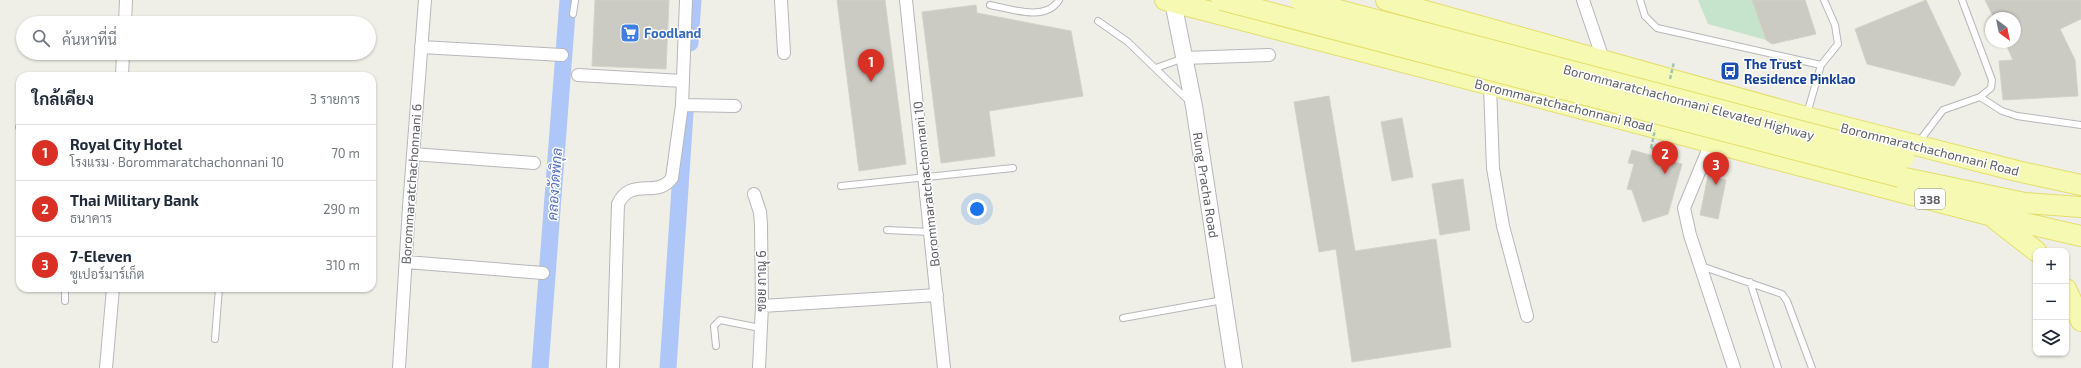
<!DOCTYPE html>
<html lang="th">
<head>
<meta charset="utf-8">
<style>
	:root { --surface:#fff; --page:#f6f6f7; --text:#1f2937; --muted:#747a83; --line:#e0e1e3; --accent:#d93025 }
	body { margin:0; font-family:"Exo 2",Sarabun,sans-serif; background:var(--page); color:var(--text) }
	.controls { position:absolute; right:12px; bottom:12px; display:grid; overflow:hidden; border-radius:8px; box-shadow:0 1px 3px #0004 }
	.controls button { width:36px; height:36px; display:grid; place-items:center; padding:0; border:0; border-bottom:1px solid var(--line); background:var(--surface); color:var(--text); font:20px sans-serif }
	.compass { position:absolute; left:1985px; top:12px; width:36px; height:36px; border-radius:50%; background:var(--surface); box-shadow:0 1px 3px #0004; rotate:147deg }
	.you { position:absolute; left:977px; top:209px; width:14px; height:14px; margin:-10px; border:3px solid #fff; border-radius:50%; background:#1a73e8; box-shadow:0 0 0 6px #1a73e833 }
	.badge { display:grid; place-items:center; width:26px; height:26px; border-radius:50%; background:var(--accent); color:#fff; font-size:13px; font-weight:700 }
	.pin { position:absolute; translate:-50% -33px; filter:drop-shadow(0 1px 2px #0008) }
	.pin::after { content:''; position:absolute; top:21px; width:14px; height:12px; background:inherit; clip-path:polygon(0 0,100% 0,50% 100%) }
	.list { margin:0; padding:0; list-style:none }
	h2 { display:flex; justify-content:space-between; align-items:center; height:52px; margin:0; padding:0 16px; font-size:17px }
	h2 small { font-size:13px; font-weight:400; color:var(--muted) }
	.list li { display:grid; grid-template-columns:26px 1fr auto; gap:12px; align-items:center; box-sizing:border-box; height:56px; padding:0 16px; border-top:1px solid var(--line) }
	.list b { display:block; font-size:15px; white-space:nowrap }
	.list p { margin:0; font-size:13px; white-space:nowrap; color:var(--muted) }
	.list em { font-size:13px; font-style:normal; color:var(--muted) }
	.icon { flex:none; width:22px; height:22px; fill:none; stroke:currentColor; stroke-width:2; stroke-linecap:round; stroke-linejoin:round }
	.map { position:relative; flex:none; width:2081px; height:368px; overflow:hidden }
	.search { position:absolute; background:var(--surface); box-shadow:0 1px 3px #0004; left:16px; top:16px; width:360px; height:44px; display:flex; align-items:center; gap:10px; box-sizing:border-box; padding:0 14px; border-radius:22px; color:var(--muted); font-size:15px }
	.panel { position:absolute; background:var(--surface); box-shadow:0 1px 3px #0004; left:16px; top:72px; width:360px; height:220px; border-radius:12px }
	.map>svg:first-child { display:block }
	.green { fill:#c6e4cc }
	.lines { fill:none; stroke-linecap:round; stroke-linejoin:round }
	.canal { stroke:#aec7f8; stroke-width:17 }
	.building { fill:#cbcac3; stroke:#d3d2c5 }
	.service-casing { stroke:#b7b7bc; stroke-width:8 }
	.minor-casing { stroke:#b7b7bc; stroke-width:14 }
	.tertiary-casing { stroke:#b7b7bc; stroke-width:18 }
	.primary-casing { stroke:#e6de69; stroke-width:22 }
	.path { stroke:#9fc5b3; stroke-width:2.5; stroke-dasharray:4 2; stroke-linecap:butt }
	.service { stroke:#fff; stroke-width:6 }
	.minor { stroke:#fff; stroke-width:12 }
	.tertiary { stroke:#fff; stroke-width:16 }
	.primary { stroke:#f5f9b2; stroke-width:20 }
	.primary-bridge-casing { stroke:#e6de69; stroke-width:22; stroke-linecap:butt }
	.path-bridge { stroke:#9fc5b3; stroke-width:2.5; stroke-dasharray:4 2; stroke-linecap:butt }
	.primary-bridge { stroke:#f5f9b2; stroke-width:20 }
	.labels { text-anchor:middle; dominant-baseline:central; stroke-width:3; stroke-linejoin:round; paint-order:stroke }
	.shield { fill:#fff; stroke:#8e9094; stroke-width:1 }
	.shield-label { font-size:12px; font-weight:bold; fill:#5e6066 }
	.shop-label { font-size:13px; font-weight:bold; fill:#366cbe; stroke:#fff; text-anchor:start }
	.transit-label { font-size:13px; font-weight:bold; fill:#164399; stroke:#fff; text-anchor:start }
	.street-label { font-size:13px; fill:#5e6066; stroke:#fff }
	.water-label { font-size:14px; font-style:italic; fill:#516ebb; stroke:#fff }
</style>
</head>
<body>
<div class="map">
<svg width="2081" height="368" viewBox="0 0 2081 368">
	<rect width="100%" height="100%" fill="#efefe7"/>
	<path class="green" d="M1698 0H1752L1766 40 1708 24Z"/>
	<g class="lines">
		<path class="canal" d="M690 43 693 0
			M540 368 568 0
			M668 368 685 113"/>
	</g>
	<path class="building" d="M595 0H669L666 69 592 66Z
		M837 0H885L906 164 859 171Z
		M1752 0H1805L1816 34 1772 44 1766 40Z
		M1926 0 1961 74 1954 86 1867 64 1855 29Z
		M1985 0H2081V19L2060 29 2075 60 2078 96 2003 100 1999 61 2013 60 2005 42H2015V18H1994Z
		M976 5 977 13 1071 31 1083 96 989 111 995 156 941 163 922 12Z
		M1329 96 1355 251 1436 239 1451 347 1352 362 1336 249 1319 252 1294 102Z
		M1402 118 1413 177 1392 181 1381 122Z
		M1632 150 1682 164 1668 214 1643 222 1632 190 1627 189 1634 164 1628 163Z
		M1708 176 1726 180 1718 219 1700 215Z
		M1463 179 1470 230 1440 235 1432 184Z"/>
	<g class="lines">
		<defs>
			<path id="service" d="M1640 0 1645 16 1657 28 1821 65
				M990 5C1011 9 1046 22 1059 0
				M573 14 575 0
				M1098 21 1128 42 1190 102
				M1156 68 1184 58
				M1980 97 2002 111 2017 116 2081 125
				M1807 114 1821 65 1838 44 1835 25 1824 0
				M19 127H20
				M1918 143 1943 110 1980 97 1991 88 1992 80 1962 0
				M841 186 1013 168
				M887 230 930 232
				M1701 266 1782 294 1787 301 1812 368
				M1750 282 1778 368
				M65 288V301
				M1123 318 1223 300
				M215 339 219 288
				M716 346 714 326 720 320 760 328"/>
			<path id="minor" d="M781 0 784 53
				M906 0 944 368
				M1583 0 1603 59
				M125 23 126 0
				M421 47 562 55
				M1184 58 1269 55
				M578 75 683 81
				M122 76 123 53
				M1490 86 1493 168 1503 226 1527 316
				M682 105 735 106
				M1711 143 1684 208 1690 235 1734 368
				M413 154 534 163
				M754 194 760 212 761 225 762 306 759 368
				M406 262 543 273
				M762 306 937 295
				M106 368 113 288
				M399 368 409 207 425 0
				M613 368 618 204C631 176 657 199 672 178L682 105 686 0"/>
			<path id="tertiary" d="M1173 2 1194 106 1234 368"/>
			<path id="primary" d="M1165 0 1989 215 2081 236
				M1386 0 1806 117 2017 171 2081 185
				M1900 177 2025 203 2081 207
				M1995 219 2036 251
				M2066 289 2081 321"/>
		</defs>
		<use href="#service" class="service-casing"/>
		<use href="#minor" class="minor-casing"/>
		<use href="#tertiary" class="tertiary-casing"/>
		<use href="#primary" class="primary-casing"/>
		<path class="path" d="M1651 148 1675 154"/>
		<use href="#service" class="service"/>
		<use href="#minor" class="minor"/>
		<use href="#tertiary" class="tertiary"/>
		<use href="#primary" class="primary"/>
		<defs>
			<path id="primary-bridge" d="M1222 0 1900 177
				M1300 0 1904 158"/>
		</defs>
		<use href="#primary-bridge" class="primary-bridge-casing"/>
		<path class="path-bridge" d="M1670 79 1674 62
			M1651 148 1655 130"/>
		<use href="#primary-bridge" class="primary-bridge"/>
	</g>
	<defs>
		<symbol id="supermarket-square" viewBox="-11 -11 22 22"><rect x="-9" y="-9" width="18" height="18" rx="4" fill="#3f7fe0" stroke="#fff"/><path d="M-6-5.5h2.5l.6 2H6L4.5 2H-2.5L-4.4-4H-6ZM-1.5 3.2a1.3 1.3 0 1 0 .1 0ZM3 3.2a1.3 1.3 0 1 0 .1 0Z" fill="#fff"/></symbol>
		<symbol id="bus-square" viewBox="-11 -11 22 22"><rect x="-9" y="-9" width="18" height="18" rx="4" fill="#1a4fb4" stroke="#fff"/><path d="M-5-6H5V4H4V6H2V4H-2V6H-4V4H-5ZM-3.5-4V0h7V-4ZM-3.5 1.2v1.5H-2V1.2ZM2 1.2v1.5H3.5V1.2Z" fill="#fff"/></symbol>
	</defs>
	<g fill-rule="evenodd">
		<use href="#supermarket-square" x="619" y="22" width="22" height="22"/>
		<use href="#bus-square" x="1719" y="60" width="22" height="22"/>
	</g>
	<g class="labels">
		<rect class="shield" x="1915" y="189" width="30" height="20" rx="3"/>
		<g class="shield-label">
			<text x="1930" y="199">338</text>
		</g>
		<g class="shop-label">
			<text x="644" y="33">Foodland</text>
		</g>
		<g class="transit-label">
			<text x="1744" y="64">The Trust<tspan x="1744" dy="15">Residence Pinklao</tspan></text>
		</g>
		<g class="street-label">
			<text transform="translate(1689 102) rotate(15)">Borommaratchachonnani Elevated Highway</text>
			<text transform="translate(1564 105) rotate(14)">Borommaratchachonnani Road</text>
			<text transform="translate(1930 149) rotate(14)">Borommaratchachonnani Road</text>
			<text transform="translate(411 184) rotate(-86)">Borommaratchachonnani 6</text>
			<text transform="translate(926 184) rotate(-96)">Borommaratchachonnani 10</text>
			<text transform="translate(1206 185) rotate(81)">Rung Pracha Road</text>
			<text transform="translate(761 281) rotate(-90)">ซอย ภาณุ 6</text>
		</g>
		<g class="water-label">
			<text transform="translate(554 184) rotate(-86)">คลองวัดพิกุล</text>
		</g>
	</g>
</svg>
<div class="controls">
<button>+</button>
<button>−</button>
<button><svg class="icon" aria-label="layers" viewBox="0 0 24 24"><path d="M12 4l9 5-9 5-9-5zM3 14l9 5 9-5"/></svg></button>
</div>
<svg class="compass" viewBox="-18 -18 36 36"><path d="M0-13l5 13h-10z" fill="#e53935"/><path d="M0 13l5-13h-10z" fill="#747a83"/></svg>
<div class="you"></div>
<div class="pin badge" style="left:871px;top:82px">1</div>
<div class="pin badge" style="left:1665px;top:174px">2</div>
<div class="pin badge" style="left:1716px;top:185px">3</div>
<div class="search"><svg class="icon" aria-label="search" viewBox="0 0 24 24"><circle cx="10" cy="10" r="6"/><path d="M15 15l6 6"/></svg>ค้นหาที่นี่</div>
<section class="panel">
<h2>ใกล้เคียง<small>3 รายการ</small></h2>
<ul class="list">
<li><span class="badge">1</span><div><b>Royal City Hotel</b><p>โรงแรม · Borommaratchachonnani 10</p></div><em>70 m</em></li>
<li><span class="badge">2</span><div><b>Thai Military Bank</b><p>ธนาคาร</p></div><em>290 m</em></li>
<li><span class="badge">3</span><div><b>7-Eleven</b><p>ซูเปอร์มาร์เก็ต</p></div><em>310 m</em></li>
</ul>
</section>
</div>
</body>
</html>
